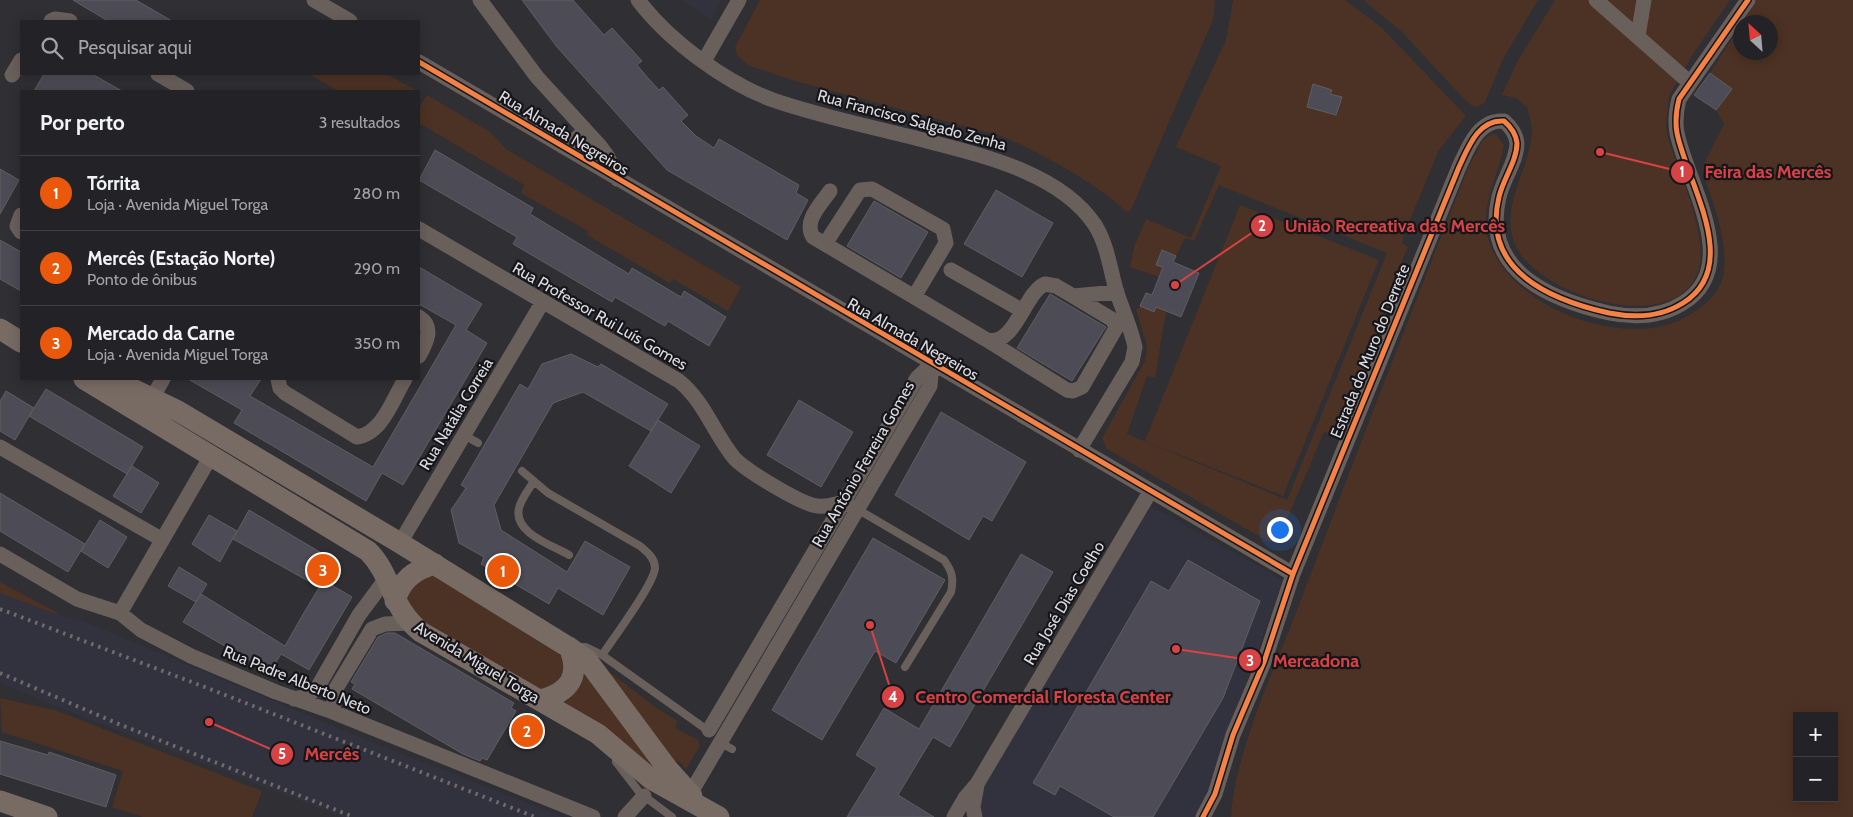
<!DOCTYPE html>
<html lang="pt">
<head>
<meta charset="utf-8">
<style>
	:root { --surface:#232327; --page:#2f2f33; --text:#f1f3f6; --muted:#a3a4a7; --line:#404044; --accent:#ea580c }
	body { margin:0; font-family:Cabin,sans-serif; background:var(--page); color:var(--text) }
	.controls { position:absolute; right:15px; bottom:15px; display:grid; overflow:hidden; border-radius:0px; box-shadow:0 2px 12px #0003 }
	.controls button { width:45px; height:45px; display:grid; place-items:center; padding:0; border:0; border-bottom:1px solid var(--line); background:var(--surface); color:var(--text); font:25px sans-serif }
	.compass { position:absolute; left:1733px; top:15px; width:45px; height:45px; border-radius:50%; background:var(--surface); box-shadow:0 2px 12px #0003; rotate:334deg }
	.you { position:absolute; left:1279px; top:529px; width:18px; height:18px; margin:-12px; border:4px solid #fff; border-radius:50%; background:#1a73e8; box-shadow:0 0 0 8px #1a73e833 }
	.badge { display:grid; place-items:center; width:32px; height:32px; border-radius:50%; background:var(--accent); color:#fff; font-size:16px; font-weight:700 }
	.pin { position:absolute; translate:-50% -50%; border:2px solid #fff; box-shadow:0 1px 5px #0006 }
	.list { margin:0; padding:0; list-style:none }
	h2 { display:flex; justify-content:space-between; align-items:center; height:65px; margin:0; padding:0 20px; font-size:21px }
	h2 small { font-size:16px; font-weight:400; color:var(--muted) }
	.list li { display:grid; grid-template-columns:32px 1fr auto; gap:15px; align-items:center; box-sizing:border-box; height:75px; padding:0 20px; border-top:1px solid var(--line) }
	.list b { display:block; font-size:19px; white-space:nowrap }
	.list p { margin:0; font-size:16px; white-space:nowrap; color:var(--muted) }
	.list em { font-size:16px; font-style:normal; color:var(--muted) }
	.icon { flex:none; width:28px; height:28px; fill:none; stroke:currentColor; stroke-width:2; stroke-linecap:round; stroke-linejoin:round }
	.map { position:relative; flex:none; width:1853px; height:817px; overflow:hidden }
	.search { position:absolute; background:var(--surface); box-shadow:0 2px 12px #0003; left:20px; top:20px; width:400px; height:55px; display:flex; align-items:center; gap:12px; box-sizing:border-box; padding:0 18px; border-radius:0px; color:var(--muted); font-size:19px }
	.panel { position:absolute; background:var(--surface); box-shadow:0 2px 12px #0003; left:20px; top:90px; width:400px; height:290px; border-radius:0px }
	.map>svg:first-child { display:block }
	.built { fill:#32313e }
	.green { fill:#4c3224; fill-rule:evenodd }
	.building { fill:#4d4c56; stroke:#5e5e62 }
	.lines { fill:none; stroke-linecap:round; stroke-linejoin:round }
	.lane { stroke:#6a605b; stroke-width:8 }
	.street { stroke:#6a605b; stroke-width:15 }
	.secondary { stroke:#786b64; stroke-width:21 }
	.rail { stroke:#706a6a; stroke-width:4; stroke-dasharray:2.5 5; stroke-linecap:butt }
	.cycleway-casing { stroke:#16161a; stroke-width:8 }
	.cycleway { stroke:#f48246; stroke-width:5 }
	.labels { text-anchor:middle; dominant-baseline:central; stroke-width:4.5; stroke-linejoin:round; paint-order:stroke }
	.street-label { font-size:16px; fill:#dcdbe1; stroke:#16161a }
	.leader { fill:none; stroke:#d74344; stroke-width:2 }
	.callout-dot { fill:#d74344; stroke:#16161a; stroke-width:2 }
	.mark-label { font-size:15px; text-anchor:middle; font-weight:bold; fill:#fff }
	.callout-label { font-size:18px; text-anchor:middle; font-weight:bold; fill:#d74344; stroke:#16161a; stroke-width:4.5; stroke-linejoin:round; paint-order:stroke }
</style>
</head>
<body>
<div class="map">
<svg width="1853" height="817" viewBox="0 0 1853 817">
	<rect width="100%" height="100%" fill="#2f2f34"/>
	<path class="built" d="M680 0H722L711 20Z
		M1151 506 1283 580 1200 814 1197 817H985L981 814 979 793Z
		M0 593 58 615 84 621 362 738 563 817H342L52 705 0 683Z"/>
	<path class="green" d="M760 0H1215L1213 20 1131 210 1126 212C1102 186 1035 150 1001 136L795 81 748 65 737 55 735 47Z
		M1233 0H1345L1381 27 1466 116 1439 150 1404 234 1402 243 1408 247 1391 287 1396 290 1338 437 1324 432 1280 536 1273 542H1269L1107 449 1102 438 1145 361 1147 346 1136 310 1140 306 1154 312 1156 307 1166 311 1155 378 1147 376 1127 434 1287 500 1387 253 1219 185 1194 241 1185 238 1176 256 1162 250 1157 265 1163 267 1159 277 1130 267 1134 247 1146 219 1191 238 1221 166 1176 147 1226 40Z
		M1363 0H1538L1503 59 1485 102 1478 107 1471 105 1463 98 1402 32Z
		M1555 0H1730L1693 54 1669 96 1666 125 1668 139C1679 170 1705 231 1700 263 1687 340 1542 300 1516 246 1498 207 1529 172 1532 133 1532 124 1529 115 1527 107L1516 98 1502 95 1517 62Z
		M1756 0H1853V817H1231C1235 751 1275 668 1299 605 1354 459 1411 313 1468 168L1483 140 1492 134H1496L1504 145C1499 173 1481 204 1487 234 1502 300 1601 341 1663 326 1675 323 1686 318 1697 310 1709 302 1723 287 1724 271 1728 238 1711 199 1702 168L1724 124 1716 110 1731 89 1710 73 1740 26V52H1770V22H1743ZM1797 716H1834V798H1797Z
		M309 74H387L417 91H338Z
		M427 95 490 132 506 149 741 287 728 311 673 279 670 283 587 235 588 231 521 193 524 185 419 123V108Z
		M1240 205 1379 260 1283 496 1145 441Z
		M434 575 565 658 562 681 543 691 425 628 406 603C407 585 417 580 434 575Z
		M0 582 56 612 58 615 0 593Z
		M585 666 658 774 562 705C576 694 582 684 585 666Z
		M603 667 655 707 678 721 675 728 698 740 700 746 686 769 679 761 672 764Z
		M0 698 55 710 262 791 252 817H143L112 807 123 771 2 732Z"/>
	<path class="building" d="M73 0H136L172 21H108Z
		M522 0H573L604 35 612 28 642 61 637 65 648 78 659 90 663 87 688 115 681 121 696 136 714 148 719 139 799 185 796 193 808 200 787 240 667 170 557 47Z
		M1710 73 1732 89 1716 110 1694 95Z
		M44 74H92L122 91H34Z
		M1313 84 1332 90 1330 94 1342 97 1336 115 1307 107Z
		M435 150 533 208 530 214 629 274 632 268 681 297 684 291 726 317 709 346 668 321 665 326 615 297 612 302 513 244 517 237 419 180Z
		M0 169 19 180 0 214Z
		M996 190 1053 223 1022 277 964 244Z
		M874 201 928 232 901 278 847 246Z
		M0 240 21 252V291L0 279Z
		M1162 250 1176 256 1173 262 1199 273 1181 317 1156 307 1154 312 1140 306 1146 293 1152 295 1163 267 1156 265Z
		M419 267 482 304 466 330 487 343 403 485 382 473 366 501 234 423 242 410 188 379H261L250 396 373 467 456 325 419 304Z
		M1050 294 1106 327 1072 381 1017 348Z
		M571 354 598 367 601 364 668 404 651 431 583 392 553 403 494 505 501 530 567 572 585 541 630 567 603 615 558 588 549 604 481 564 484 557 459 543 451 510 466 488 461 485 520 384 528 389 542 364Z
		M46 389 143 447 127 474 29 416Z
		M6 391 34 408 15 440 0 431V401Z
		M799 400 853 432 821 487 767 455Z
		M941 412 1026 462 992 521 983 516 969 540 895 495Z
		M658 420 700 446 671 493 629 466Z
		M132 466 159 483 141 513 113 496Z
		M0 493 85 544 68 572 0 531Z
		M249 510 335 561 323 580 352 597 309 670 281 654 270 672 183 622 201 594 285 646 302 616 320 586 319 587 233 539Z
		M209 515 237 531 220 562 192 544Z
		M100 520 127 537 108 568 81 551Z
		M873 538 945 580 896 663 875 651 822 740 772 710Z
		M1021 554 1053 572 950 747 933 737 898 795 934 817H847L877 768 856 755 884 708 919 729Z
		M1188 560 1260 601 1223 698 1153 817H1114L1060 786 1055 795 1033 783 1151 581 1169 591Z
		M179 567 207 584 196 602 168 586Z
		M387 633H395L514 703 511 708 516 711 487 760 482 758 480 761 463 754 352 689 355 684 351 682 378 637Z
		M0 741 48 755 49 752 116 775 106 807 0 774Z"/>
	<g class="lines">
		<path class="lane" d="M464 435 478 443
			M522 471 548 493 640 546C647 552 655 558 655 568 654 584 613 639 602 655
			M534 481C529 489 521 499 519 508 513 533 552 545 569 555
			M857 509 944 560C952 571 954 578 951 592L905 667
			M581 647H586L602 655 710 732
			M719 742 732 749
			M616 762 640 793 672 817"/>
		<path class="street" d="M314 0 350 21
			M480 0 537 77 600 146 608 157 617 179
			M638 0C669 41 726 83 773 100 822 117 873 127 923 140 980 155 1060 172 1095 225 1108 246 1110 270 1117 293 1123 311 1131 328 1135 347L1132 362 1079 450
			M1596 0 1689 82
			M51 21 55 19 70 21
			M1638 36 1644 0
			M704 61 739 0
			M419 62 1293 574
			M158 74 187 91
			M12 75 21 60
			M562 146 577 138 585 130
			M830 191C821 204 803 221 813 237L987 340C1015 347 1024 293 1045 284L1056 286 1073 296 1117 292
			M21 215 17 226 21 232
			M419 229 679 381C705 402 714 434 735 459 747 471 802 505 818 506 827 507 836 504 844 502L857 509
			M825 244 860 190 872 189 943 229 946 243 914 297
			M951 270 1023 311
			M419 317C435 327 426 343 419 356
			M987 340 1067 390 1073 391 1082 387 1116 328 1113 320 1073 296
			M278 379 280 388 285 393 357 437C382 434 393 399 405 379
			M151 400 163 379
			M0 447 161 539
			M400 543 542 303
			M0 554 77 599 120 613 141 630 191 656 276 692 333 712 593 817
			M120 613 211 456
			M294 699 303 697 316 690 359 615 385 580
			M333 712 335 690 372 629 385 624 410 623
			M709 730 917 378 932 364
			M690 794 930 386 932 364
			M625 817 644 796
			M954 817 965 798 977 784 1150 492
			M975 817 973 807 977 785
			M1203 817 1215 794 1233 735 1264 662 1293 574 1459 167C1468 148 1478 119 1504 121 1511 127 1516 134 1517 143 1517 161 1503 179 1499 197 1481 271 1551 300 1609 313 1634 318 1661 317 1683 303 1743 266 1687 183 1677 133 1675 122 1676 111 1679 99L1748 0"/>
		<path class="secondary" d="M0 329 21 342
			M84 379 368 551C393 576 389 606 421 632L598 734 651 779 719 817
			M114 380 178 411 400 543 573 650 587 660 667 768 692 796
			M395 601C401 580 414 570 435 564
			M541 700C570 692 581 676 569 647
			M0 801 47 817"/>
		<path class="rail" d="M0 609 210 689 535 817
			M0 673 121 725 354 817"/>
		<defs>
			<path id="cycleway" d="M419 62 1293 574
				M1203 817 1215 794 1233 735 1264 662 1293 574 1459 167C1468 148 1478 119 1504 121 1511 127 1516 134 1517 143 1517 161 1503 179 1499 197 1481 271 1551 300 1609 313 1634 318 1661 317 1683 303 1743 266 1687 183 1677 133 1675 122 1676 111 1679 99L1748 0"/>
		</defs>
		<use href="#cycleway" class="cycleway-casing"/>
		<use href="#cycleway" class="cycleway"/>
	</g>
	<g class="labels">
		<g class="street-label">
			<text transform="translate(912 120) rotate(15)">Rua Francisco Salgado Zenha</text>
			<text transform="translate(564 133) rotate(31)">Rua Almada Negreiros</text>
			<text transform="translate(600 316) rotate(30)">Rua Professor Rui Luís Gomes</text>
			<text transform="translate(913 339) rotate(30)">Rua Almada Negreiros</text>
			<text transform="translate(1370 351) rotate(-68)">Estrada do Muro do Derrete</text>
			<text transform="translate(456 414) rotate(-59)">Rua Natália Correia</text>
			<text transform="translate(863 464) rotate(-60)">Rua António Ferreira Gomes</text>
			<text transform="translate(1064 603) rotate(-59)">Rua José Dias Coelho</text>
			<text transform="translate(477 662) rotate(31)">Avenida Miguel Torga</text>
			<text transform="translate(297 680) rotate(22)">Rua Padre Alberto Neto</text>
		</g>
	</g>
	<path class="leader" d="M1600 152L1682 172M1175 285L1262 226M1176 649L1250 660M870 625L893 697M209 722L282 754"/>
	<g class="callout-dot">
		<circle cx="1600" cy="152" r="5"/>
		<circle cx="1175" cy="285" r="5"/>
		<circle cx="1176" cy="649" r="5"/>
		<circle cx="870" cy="625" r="5"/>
		<circle cx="209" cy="722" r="5"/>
		<circle cx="1682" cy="172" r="12"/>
		<circle cx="1262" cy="226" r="12"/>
		<circle cx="1250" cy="660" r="12"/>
		<circle cx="893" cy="697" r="12"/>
		<circle cx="282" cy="754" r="12"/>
	</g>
	<g class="mark-label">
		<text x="1682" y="177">1</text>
		<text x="1262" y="231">2</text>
		<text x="1250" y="666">3</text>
		<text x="893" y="702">4</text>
		<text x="282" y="759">5</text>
	</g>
	<g class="callout-label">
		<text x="1768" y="178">Feira das Mercês</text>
		<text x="1395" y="232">União Recreativa das Mercês</text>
		<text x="1316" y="667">Mercadona</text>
		<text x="1043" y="703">Centro Comercial Floresta Center</text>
		<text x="332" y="760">Mercês</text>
	</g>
</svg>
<div class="controls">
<button>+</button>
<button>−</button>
</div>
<svg class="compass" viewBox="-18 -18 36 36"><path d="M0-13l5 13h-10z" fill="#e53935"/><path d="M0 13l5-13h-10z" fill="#a3a4a7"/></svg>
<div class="you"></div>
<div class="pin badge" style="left:503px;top:571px">1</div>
<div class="pin badge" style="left:527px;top:731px">2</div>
<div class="pin badge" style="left:323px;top:570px">3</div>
<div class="search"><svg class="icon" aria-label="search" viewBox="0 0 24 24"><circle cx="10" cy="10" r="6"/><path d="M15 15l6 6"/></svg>Pesquisar aqui</div>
<section class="panel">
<h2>Por perto<small>3 resultados</small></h2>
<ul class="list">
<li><span class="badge">1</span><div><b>Tórrita</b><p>Loja · Avenida Miguel Torga</p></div><em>280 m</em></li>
<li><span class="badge">2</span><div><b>Mercês (Estação Norte)</b><p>Ponto de ônibus</p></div><em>290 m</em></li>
<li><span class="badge">3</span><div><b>Mercado da Carne</b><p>Loja · Avenida Miguel Torga</p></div><em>350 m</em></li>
</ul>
</section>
</div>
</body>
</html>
